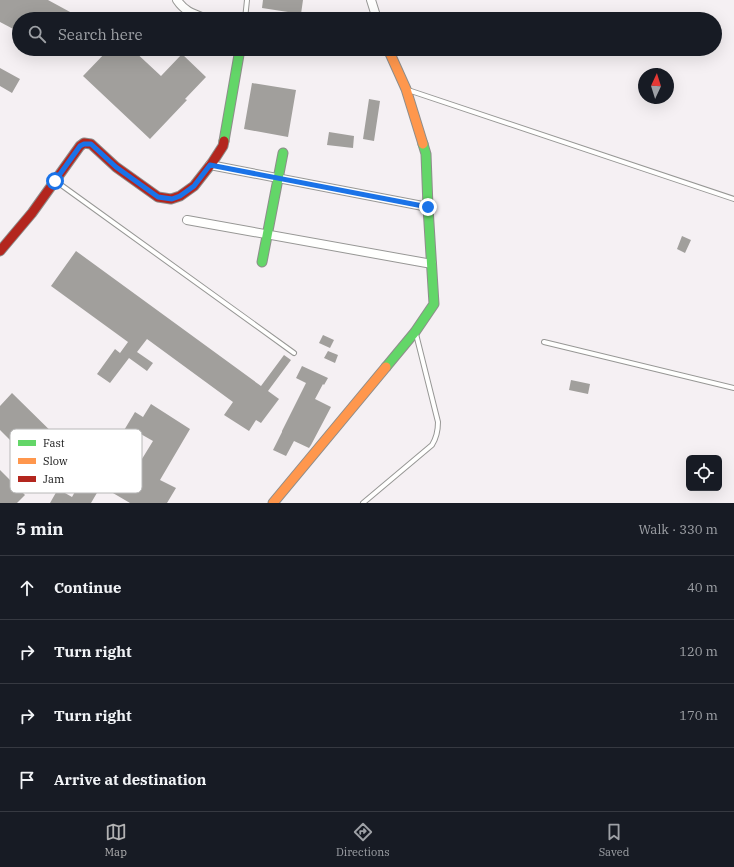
<!DOCTYPE html>
<html lang="en">
<head>
<meta charset="utf-8">
<style>
	:root { --surface:#171b24; --page:#242831; --text:#f1f3f6; --muted:#9ea1a6; --line:#363941; --accent:#b2b2b3 }
	body { margin:0; font-family:"IBM Plex Serif",serif; background:var(--page); color:var(--text) }
	.controls { position:absolute; right:12px; bottom:12px; display:grid; overflow:hidden; border-radius:6px; box-shadow:0 4px 16px #0002 }
	.controls button { width:36px; height:36px; display:grid; place-items:center; padding:0; border:0; border-bottom:1px solid var(--line); background:var(--surface); color:var(--text); font:20px sans-serif }
	.compass { position:absolute; left:638px; top:68px; width:36px; height:36px; border-radius:50%; background:var(--surface); box-shadow:0 4px 16px #0002; rotate:4deg }
	.stop { position:absolute; width:12px; height:12px; margin:-9px; border:3px solid #1a73e8; border-radius:50%; background:#fff }
	.stop.end { background:#1a73e8; border-color:#fff; box-shadow:0 1px 4px #0008 }
	.list { margin:0; padding:0; list-style:none }
	h2 { display:flex; justify-content:space-between; align-items:center; height:52px; margin:0; padding:0 16px; font-size:17px }
	h2 small { font-size:13px; font-weight:400; color:var(--muted) }
	.list li { display:grid; grid-template-columns:26px 1fr auto; gap:12px; align-items:center; box-sizing:border-box; height:64px; padding:0 16px; border-top:1px solid var(--line) }
	.list b { display:block; font-size:15px; white-space:nowrap }
	.list em { font-size:13px; font-style:normal; color:var(--muted) }
	.icon { flex:none; width:22px; height:22px; fill:none; stroke:currentColor; stroke-width:2; stroke-linecap:round; stroke-linejoin:round }
	.map { position:relative; flex:none; width:734px; height:503px; overflow:hidden }
	.search { position:absolute; background:var(--surface); box-shadow:0 4px 16px #0002; left:12px; right:12px; top:12px; height:44px; display:flex; align-items:center; gap:10px; box-sizing:border-box; padding:0 14px; border-radius:22px; color:var(--muted); font-size:15px }
	.sheet { height:308px; background:var(--surface) }
	nav { display:flex; justify-content:space-around; align-items:center; box-sizing:border-box; height:56px; border-top:1px solid var(--line); background:var(--surface); font-size:11px; color:var(--muted) }
	nav a { display:grid; justify-items:center; gap:2px }
	nav .on { color:var(--accent) }
	.map>svg:first-child { display:block }
	.industrial { fill:#f5f0f3; fill-rule:evenodd }
	.building { fill:#a19f9c; fill-rule:evenodd }
	.lines { fill:none; stroke-linecap:round; stroke-linejoin:round }
	.lane-casing { stroke:#979795; stroke-width:6 }
	.street-casing { stroke:#979795; stroke-width:10 }
	.fast-casing { stroke:#8e8d8b; stroke-width:11 }
	.slow-casing { stroke:#8e8d8b; stroke-width:11 }
	.jam-casing { stroke:#8e8d8b; stroke-width:11 }
	.lane { stroke:#fffffe; stroke-width:4 }
	.street { stroke:#fffffe; stroke-width:8 }
	.fast { stroke:#63d668; stroke-width:9 }
	.slow { stroke:#ff974d; stroke-width:9 }
	.jam { stroke:#b3261e; stroke-width:9 }
	.route { stroke:#1a73e8; stroke-width:5 }
	.key { fill:#fff; stroke:#b8b8b8; stroke-width:1 }
	.key-label { font-size:11px; fill:#111 }
</style>
</head>
<body>
<div class="map">
<svg width="734" height="503" viewBox="0 0 734 503">
	<rect width="100%" height="100%" fill="#fdfcf7"/>
	<path class="industrial" d="M0 0H734V503H0ZM19 19H715V49H19ZM644 74H668V98H644ZM689 458H719V488H689Z"/>
	<path class="building" d="M0 0H48L83 19H19V32L0 22Z
		M263 0H303L301 14 262 8Z
		M109 49H132L161 76 182 54 206 77 185 99 187 100 150 139 83 76Z
		M0 68 20 79 12 93 0 86Z
		M252 83 296 90 288 137 244 129Z
		M369 99 380 101 374 141 363 139Z
		M329 132 354 136 353 148 327 145Z
		M682 236 691 240 685 253 677 249Z
		M76 251 261 386 284 355 291 360 268 391 279 399 261 423 256 420 249 431 224 415 233 402 147 339 137 352 153 363 147 371 129 358 110 383 97 374 115 349 120 353 128 342 51 286Z
		M323 335 334 340 330 348 319 343Z
		M328 351 338 355 335 363 324 358Z
		M302 366 328 378 324 385 323 384 315 399 331 407 311 445 309 448 294 441 286 456 273 450 282 432V431L306 383 296 378Z
		M571 380 590 384 588 394 569 390Z
		M12 393 71 451 46 476 0 430V406Z
		M151 404 190 429 160 480 176 488 167 503H130L101 486 91 503H50L58 489 72 497 101 446 111 452 135 412 143 417ZM139 433 153 441 137 467 124 459Z
		M0 470 25 495 17 503H0Z"/>
	<g class="lines">
		<defs>
			<path id="lane" d="M245 19 247 0
				M408 90 734 199
				M57 182 294 353
				M544 342 734 388
				M363 503 432 445C437 437 438 431 438 422L416 334"/>
			<path id="street" d="M177 0C185 12 194 14 207 19
				M371 0 377 19
				M210 165 428 207
				M187 220 432 264"/>
			<path id="fast" d="M224 141 240 49
				M262 262 283 153
				M386 367 415 332 434 304 428 207 426 154 423 144"/>
			<path id="slow" d="M388 49 406 89 423 144
				M273 503 386 367"/>
			<path id="jam" d="M0 251 32 213 80 146 84 143 91 144 116 167 158 197 171 199 180 196 194 186 212 163 223 146 224 141"/>
		</defs>
		<use href="#lane" class="lane-casing"/>
		<use href="#street" class="street-casing"/>
		<use href="#fast" class="fast-casing"/>
		<use href="#slow" class="slow-casing"/>
		<use href="#jam" class="jam-casing"/>
		<use href="#lane" class="lane"/>
		<use href="#street" class="street"/>
		<use href="#fast" class="fast"/>
		<use href="#slow" class="slow"/>
		<use href="#jam" class="jam"/>
	</g>
	<g class="lines">
		<path class="route" d="M55 181 80 146 84 144H91L116 167 158 197 172 199 180 196 194 186 210 165 428 207"/>
	</g>
	<rect x="10" y="429" width="132" height="64" rx="6" class="key"/>
	<rect x="18" y="440" width="18" height="6" fill="#63d668"/>
	<rect x="18" y="458" width="18" height="6" fill="#ff974d"/>
	<rect x="18" y="476" width="18" height="6" fill="#b3261e"/>
	<g class="key-label">
		<text x="43" y="447">Fast</text>
		<text x="43" y="465">Slow</text>
		<text x="43" y="483">Jam</text>
	</g>
</svg>
<div class="controls">
<button><svg class="icon" aria-label="locate" viewBox="0 0 24 24"><circle cx="12" cy="12" r="6"/><path d="M12 2v4M12 18v4M2 12h4M18 12h4"/></svg></button>
</div>
<svg class="compass" viewBox="-18 -18 36 36"><path d="M0-13l5 13h-10z" fill="#e53935"/><path d="M0 13l5-13h-10z" fill="#9ea1a6"/></svg>
<div class="stop" style="left:55px;top:181px"></div>
<div class="stop end" style="left:428px;top:207px"></div>
<div class="search"><svg class="icon" aria-label="search" viewBox="0 0 24 24"><circle cx="10" cy="10" r="6"/><path d="M15 15l6 6"/></svg>Search here</div>
</div>
<section class="sheet">
<h2>5 min<small>Walk · 330 m</small></h2>
<ul class="list">
<li><svg class="icon" aria-label="ahead" viewBox="0 0 24 24"><path d="M12 20V5M6 11l6-6 6 6"/></svg><div><b>Continue</b></div><em>40 m</em></li>
<li><svg class="icon" aria-label="right" viewBox="0 0 24 24"><path d="M7 20v-9h11M14 6l5 5-5 5"/></svg><div><b>Turn right</b></div><em>120 m</em></li>
<li><svg class="icon" aria-label="right" viewBox="0 0 24 24"><path d="M7 20v-9h11M14 6l5 5-5 5"/></svg><div><b>Turn right</b></div><em>170 m</em></li>
<li><svg class="icon" aria-label="arrive" viewBox="0 0 24 24"><path d="M6 21V4h12l-3 4 3 4H6"/></svg><div><b>Arrive at destination</b></div></li>
</ul>
</section>
<nav>
<a class="on"><svg class="icon" aria-label="map" viewBox="0 0 24 24"><path d="M3 6l6-2 6 2 6-2v14l-6 2-6-2-6 2zM9 4v14M15 6v14"/></svg>Map</a>
<a><svg class="icon" aria-label="directions" viewBox="0 0 24 24"><path d="M12 3l9 9-9 9-9-9zM9 14v-3h6M13 9l2 2-2 2"/></svg>Directions</a>
<a><svg class="icon" aria-label="saved" viewBox="0 0 24 24"><path d="M7 4h10v16l-5-4-5 4z"/></svg>Saved</a>
</nav>
</body>
</html>
